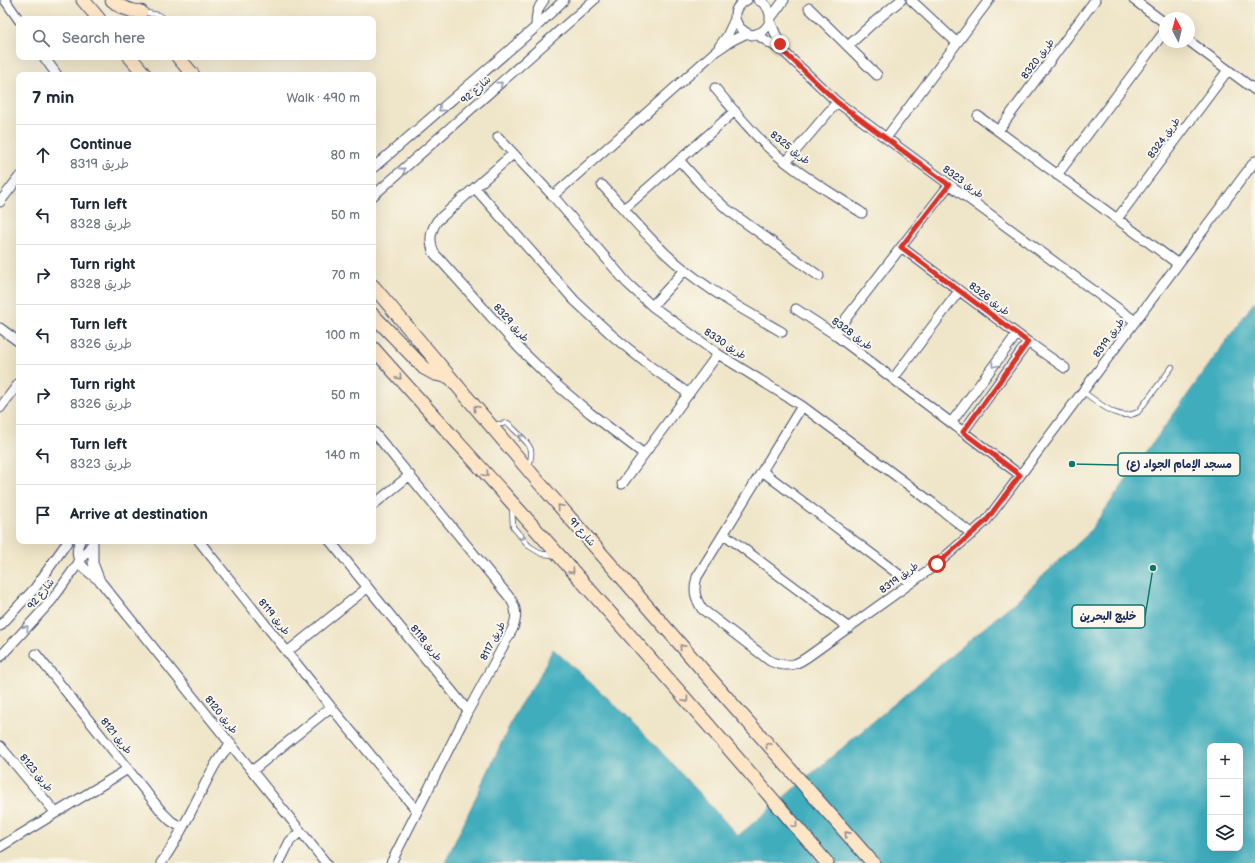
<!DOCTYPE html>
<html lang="en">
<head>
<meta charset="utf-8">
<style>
	:root { --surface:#fff; --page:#f6f6f7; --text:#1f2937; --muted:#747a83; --line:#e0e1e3 }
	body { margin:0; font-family:"Balsamiq Sans","Playpen Sans Arabic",sans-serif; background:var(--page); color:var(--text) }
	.controls { position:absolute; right:12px; bottom:12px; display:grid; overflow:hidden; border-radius:8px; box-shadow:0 4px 16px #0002 }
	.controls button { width:36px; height:36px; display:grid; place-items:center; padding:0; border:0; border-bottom:1px solid var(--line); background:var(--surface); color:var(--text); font:20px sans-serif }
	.compass { position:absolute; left:1159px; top:12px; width:36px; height:36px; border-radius:50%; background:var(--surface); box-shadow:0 4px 16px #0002; rotate:353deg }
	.stop { position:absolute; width:12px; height:12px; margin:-9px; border:3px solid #d93025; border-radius:50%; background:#fff }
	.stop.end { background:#d93025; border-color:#fff; box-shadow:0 1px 4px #0008 }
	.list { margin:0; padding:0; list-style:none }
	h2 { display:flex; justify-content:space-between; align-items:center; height:52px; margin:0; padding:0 16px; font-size:17px }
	h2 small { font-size:13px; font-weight:400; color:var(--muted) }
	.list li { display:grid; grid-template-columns:26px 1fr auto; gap:12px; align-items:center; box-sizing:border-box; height:60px; padding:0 16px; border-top:1px solid var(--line) }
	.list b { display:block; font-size:15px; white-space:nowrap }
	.list p { margin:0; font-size:13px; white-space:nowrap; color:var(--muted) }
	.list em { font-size:13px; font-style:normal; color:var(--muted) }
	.icon { flex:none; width:22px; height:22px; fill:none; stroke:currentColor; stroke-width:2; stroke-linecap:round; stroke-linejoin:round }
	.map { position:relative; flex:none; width:1255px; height:863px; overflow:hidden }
	.search { position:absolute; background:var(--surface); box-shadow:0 4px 16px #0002; left:16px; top:16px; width:360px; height:44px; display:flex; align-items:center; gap:10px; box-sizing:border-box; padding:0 14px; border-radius:8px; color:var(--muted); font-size:15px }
	.panel { position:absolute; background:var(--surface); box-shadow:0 4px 16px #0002; left:16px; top:72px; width:360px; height:472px; border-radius:8px }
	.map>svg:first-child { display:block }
	.water { fill:#40adbd; stroke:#2e6e8e; fill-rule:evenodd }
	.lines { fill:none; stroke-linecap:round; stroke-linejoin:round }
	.lane-casing { stroke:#3b4a6e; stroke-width:6 }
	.street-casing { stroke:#3b4a6e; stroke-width:11 }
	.secondary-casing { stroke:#3b4a6e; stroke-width:15 }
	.lane { stroke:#fff; stroke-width:4.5 }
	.street { stroke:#fff; stroke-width:9 }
	.secondary { stroke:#fee5c5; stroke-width:13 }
	.oneway { stroke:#8d97ae }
	.oneway2 { stroke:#8c8a92 }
	.route { stroke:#d93025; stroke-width:5 }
	.labels { text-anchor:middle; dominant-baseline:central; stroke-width:4; stroke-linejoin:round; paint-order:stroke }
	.street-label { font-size:10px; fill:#1b2f5e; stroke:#fbf7ec }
	.leader { fill:none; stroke:#0f766e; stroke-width:1.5 }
	.callout-dot { fill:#0f766e; stroke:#fbf7ec; stroke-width:1.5 }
	.callout { fill:#fbf7ec; stroke:#0f766e; stroke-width:1.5 }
	.callout-label { font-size:11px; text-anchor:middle; font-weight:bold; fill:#1b2f5e }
</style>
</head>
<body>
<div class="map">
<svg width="1255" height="863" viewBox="0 0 1255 863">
	<rect width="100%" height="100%" fill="#fbf7ec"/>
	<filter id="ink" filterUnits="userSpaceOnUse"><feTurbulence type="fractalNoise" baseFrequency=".025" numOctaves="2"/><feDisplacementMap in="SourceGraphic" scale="8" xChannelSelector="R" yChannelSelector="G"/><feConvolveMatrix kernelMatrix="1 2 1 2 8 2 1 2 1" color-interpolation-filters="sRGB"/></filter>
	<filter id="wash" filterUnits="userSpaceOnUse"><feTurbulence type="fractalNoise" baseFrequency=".012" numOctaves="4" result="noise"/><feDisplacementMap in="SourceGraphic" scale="16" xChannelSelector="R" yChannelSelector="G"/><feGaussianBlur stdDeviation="0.9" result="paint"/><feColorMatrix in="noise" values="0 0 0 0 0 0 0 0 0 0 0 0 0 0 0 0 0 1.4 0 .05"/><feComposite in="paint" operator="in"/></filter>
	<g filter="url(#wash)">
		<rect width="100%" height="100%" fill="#efe5c8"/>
		<path class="water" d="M1255 301V863H445L518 708 539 677 553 649 615 705 651 741 738 836 1016 601 1087 535ZM1210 746H1240V848H1210Z"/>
	</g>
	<g filter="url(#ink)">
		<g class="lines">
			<defs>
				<path id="lane" d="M142 12 158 15 165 19
					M1083 392C1099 402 1118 423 1138 412L1172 367
					M493 425 508 423C514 430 529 442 531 450 532 455 530 462 529 466
					M512 508 513 527 529 546 542 554 555 555"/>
				<path id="street" d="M5 0 19 20
					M747 0C727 9 734 30 752 35 757 34 761 33 764 30 775 20 770 5 758 0
					M911 0 956 42
					M1134 0 1165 23
					M809 8 877 75
					M770 19 784 0
					M770 21 782 49
					M536 27C536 16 537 8 544 0
					M756 34 784 52 837 102 1135 321
					M1189 41 1255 90
					M848 46 873 23 901 0
					M719 47 727 36 735 19
					M44 57 57 75
					M715 88C733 109 750 131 771 150 798 174 832 193 862 213
					M978 116 1178 264
					M998 131 1095 0
					M498 137 553 196 627 283 652 306 718 354 802 406 934 504 972 534
					M886 138 989 0
					M513 154 437 221C430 232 429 241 434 253L520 349 558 386 590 413 644 454
					M679 160 707 191 728 210 819 276
					M786 162 837 102
					M373 168 536 27 564 0
					M1057 175 1165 31
					M602 185C626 211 649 240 675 262 708 290 745 311 782 332
					M475 188 575 301 614 337 651 367 689 394
					M373 196 594 0
					M553 196 716 51 731 41 747 33
					M0 202 19 177
					M624 209 735 111
					M1117 219 1228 70
					M901 247 1028 342 1065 368
					M652 306 685 270
					M796 309 834 334 1020 475
					M0 328 19 342
					M834 334 949 185
					M893 379 959 291
					M802 406 697 577C693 590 695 598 702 609L770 661C789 669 797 665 813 653L937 564 986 521 1255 161
					M0 408 19 383
					M951 423 1017 334
					M373 431 510 598C517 609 517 617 513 628L468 711 391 863
					M963 432 1028 342
					M762 471 910 583
					M622 484 718 354
					M373 505 410 475
					M724 534 849 628
					M80 541C71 560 86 571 100 581
					M199 541 331 707 417 811
					M330 541 468 711
					M93 543V563L100 581 326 863
					M0 626 35 588 68 541
					M287 652 367 588
					M36 654 162 812 171 821 182 828
					M0 657 52 600 92 544
					M0 746 56 813
					M252 771 331 707
					M0 847 128 769
					M161 863C178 840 190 813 203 788 211 772 218 757 231 744
					M279 863 290 841 300 832"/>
				<path id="secondary" d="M83 0 99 19
					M112 0C120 8 129 11 141 12
					M130 57 145 75
					M178 57 193 75
					M373 286 536 479 734 706 873 863
					M373 315 424 368 435 374 450 377
					M373 348C417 398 462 447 507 497 615 618 722 739 827 863"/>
			</defs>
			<use href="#lane" class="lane-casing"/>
			<use href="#street" class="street-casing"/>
			<use href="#secondary" class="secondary-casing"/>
			<use href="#lane" class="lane"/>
			<use href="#street" class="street"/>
			<use href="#secondary" class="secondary"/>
		</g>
		<defs><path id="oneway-chevron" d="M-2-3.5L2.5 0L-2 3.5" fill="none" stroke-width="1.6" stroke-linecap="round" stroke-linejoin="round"/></defs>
		<g class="oneway">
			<use href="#oneway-chevron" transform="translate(500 84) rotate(-42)"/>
			<use href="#oneway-chevron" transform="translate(441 109) rotate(139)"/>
			<use href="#oneway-chevron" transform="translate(403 170) rotate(-40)"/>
			<use href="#oneway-chevron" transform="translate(994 365) rotate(126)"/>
			<use href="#oneway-chevron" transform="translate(521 437) rotate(-131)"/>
			<use href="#oneway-chevron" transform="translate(522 537) rotate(49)"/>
			<use href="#oneway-chevron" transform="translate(26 628) rotate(-48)"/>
		</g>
		<g class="oneway2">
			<use href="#oneway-chevron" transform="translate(399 377) rotate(49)"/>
			<use href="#oneway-chevron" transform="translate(476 408) rotate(-130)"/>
			<use href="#oneway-chevron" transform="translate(486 474) rotate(47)"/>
			<use href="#oneway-chevron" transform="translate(560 507) rotate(-131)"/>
			<use href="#oneway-chevron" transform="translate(572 571) rotate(49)"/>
			<use href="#oneway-chevron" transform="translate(682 647) rotate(-131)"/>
			<use href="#oneway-chevron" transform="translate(686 700) rotate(49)"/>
			<use href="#oneway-chevron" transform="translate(768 745) rotate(-131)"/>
			<use href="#oneway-chevron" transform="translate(795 825) rotate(50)"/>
			<use href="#oneway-chevron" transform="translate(847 834) rotate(-132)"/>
		</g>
	</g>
	<g class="lines" filter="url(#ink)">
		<path class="route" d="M780 44 784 52 837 102 949 185 901 247 1028 342 963 432 1020 475 986 521 937 564"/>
	</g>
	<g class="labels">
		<g class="street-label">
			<text transform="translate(1038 59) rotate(-53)">طريق 8320</text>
			<text transform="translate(476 90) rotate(-42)">شارع 92</text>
			<text transform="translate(1164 138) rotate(-54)">طريق 8324</text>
			<text transform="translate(790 148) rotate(38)">طريق 8325</text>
			<text transform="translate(963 182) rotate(36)">طريق 8323</text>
			<text transform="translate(989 299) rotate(37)">طريق 8326</text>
			<text transform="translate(511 323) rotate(48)">طريق 8329</text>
			<text transform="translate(852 334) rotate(36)">طريق 8328</text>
			<text transform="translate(1109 338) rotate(-54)">طريق 8319</text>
			<text transform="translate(725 344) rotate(33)">طريق 8330</text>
			<text transform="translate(582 532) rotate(49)">شارع 91</text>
			<text transform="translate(899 578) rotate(-36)">طريق 8319</text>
			<text transform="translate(41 594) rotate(-51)">شارع 92</text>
			<text transform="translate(274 617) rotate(51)">طريق 8119</text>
			<text transform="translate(493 641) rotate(-62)">طريق 8117</text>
			<text transform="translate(426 643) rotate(51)">طريق 8118</text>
			<text transform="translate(221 715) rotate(51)">طريق 8120</text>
			<text transform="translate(116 736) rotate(51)">طريق 8121</text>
			<text transform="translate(36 773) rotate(50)">طريق 8123</text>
		</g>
	</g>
	<path class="leader" d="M1072 464L1118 465M1153 568L1145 617"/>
	<g class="callout-dot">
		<circle cx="1072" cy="464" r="4"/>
		<circle cx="1153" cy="568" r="4"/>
	</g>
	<g class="callout">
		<rect x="1118" y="453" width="122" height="23" rx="4"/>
		<rect x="1072" y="605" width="73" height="23" rx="4"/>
	</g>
	<g class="callout-label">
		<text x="1179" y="468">مسجد الإمام الجواد (ع)</text>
		<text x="1108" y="620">خليج البحرين</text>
	</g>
</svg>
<div class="controls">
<button>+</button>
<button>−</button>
<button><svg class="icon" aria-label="layers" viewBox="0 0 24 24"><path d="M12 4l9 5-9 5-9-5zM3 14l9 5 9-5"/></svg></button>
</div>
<svg class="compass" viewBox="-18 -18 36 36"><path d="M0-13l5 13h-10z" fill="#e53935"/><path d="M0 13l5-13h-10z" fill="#747a83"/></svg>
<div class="stop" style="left:937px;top:564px"></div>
<div class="stop end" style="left:780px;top:44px"></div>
<div class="search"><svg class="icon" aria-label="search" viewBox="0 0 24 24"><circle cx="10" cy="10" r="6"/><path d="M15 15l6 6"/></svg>Search here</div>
<section class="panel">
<h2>7 min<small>Walk · 490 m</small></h2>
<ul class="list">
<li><svg class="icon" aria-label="ahead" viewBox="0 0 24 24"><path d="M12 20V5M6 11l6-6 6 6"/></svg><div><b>Continue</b><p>طريق 8319</p></div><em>80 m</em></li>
<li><svg class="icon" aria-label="left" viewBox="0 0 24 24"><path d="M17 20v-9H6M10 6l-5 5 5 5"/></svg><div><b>Turn left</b><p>طريق 8328</p></div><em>50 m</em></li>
<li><svg class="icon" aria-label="right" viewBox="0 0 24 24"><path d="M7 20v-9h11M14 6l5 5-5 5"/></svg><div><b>Turn right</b><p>طريق 8328</p></div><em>70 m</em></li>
<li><svg class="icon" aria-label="left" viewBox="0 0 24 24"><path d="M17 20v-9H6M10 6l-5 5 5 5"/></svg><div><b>Turn left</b><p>طريق 8326</p></div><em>100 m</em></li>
<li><svg class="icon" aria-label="right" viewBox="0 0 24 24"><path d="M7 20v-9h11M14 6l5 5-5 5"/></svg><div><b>Turn right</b><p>طريق 8326</p></div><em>50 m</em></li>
<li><svg class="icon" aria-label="left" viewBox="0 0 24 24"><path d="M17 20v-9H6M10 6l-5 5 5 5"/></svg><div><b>Turn left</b><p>طريق 8323</p></div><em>140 m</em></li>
<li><svg class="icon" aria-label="arrive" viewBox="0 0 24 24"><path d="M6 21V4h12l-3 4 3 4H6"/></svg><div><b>Arrive at destination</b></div></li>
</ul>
</section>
</div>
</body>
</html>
